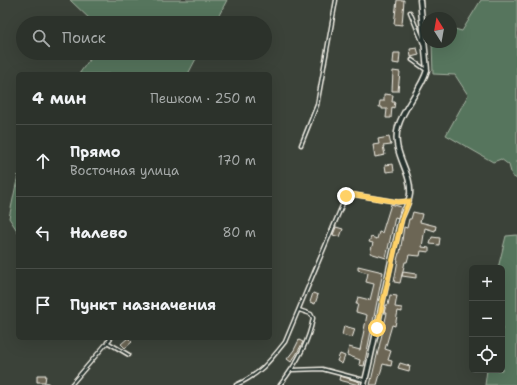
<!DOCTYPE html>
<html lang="ru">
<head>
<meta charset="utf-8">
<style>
	:root { --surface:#2c322b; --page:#343a33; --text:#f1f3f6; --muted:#a6aaa9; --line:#484d47 }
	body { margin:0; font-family:"Shantell Sans",sans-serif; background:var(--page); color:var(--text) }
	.controls { position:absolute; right:12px; bottom:12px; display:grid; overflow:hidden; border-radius:6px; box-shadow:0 4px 16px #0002 }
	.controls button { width:36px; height:36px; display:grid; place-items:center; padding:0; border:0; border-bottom:1px solid var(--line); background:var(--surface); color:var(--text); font:20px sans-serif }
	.compass { position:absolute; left:421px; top:12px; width:36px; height:36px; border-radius:50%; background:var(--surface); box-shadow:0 4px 16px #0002; rotate:349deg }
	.stop { position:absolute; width:12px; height:12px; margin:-9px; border:3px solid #ffd166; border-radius:50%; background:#fff }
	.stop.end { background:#ffd166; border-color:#fff; box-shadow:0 1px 4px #0008 }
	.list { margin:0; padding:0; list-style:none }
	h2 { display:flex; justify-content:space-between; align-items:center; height:52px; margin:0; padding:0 16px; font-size:17px }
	h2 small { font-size:13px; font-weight:400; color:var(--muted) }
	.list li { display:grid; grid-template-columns:26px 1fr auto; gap:12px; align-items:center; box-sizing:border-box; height:72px; padding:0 16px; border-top:1px solid var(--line) }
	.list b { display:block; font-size:15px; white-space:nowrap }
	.list p { margin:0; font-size:13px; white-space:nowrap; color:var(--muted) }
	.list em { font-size:13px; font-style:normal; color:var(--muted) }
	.icon { flex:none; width:22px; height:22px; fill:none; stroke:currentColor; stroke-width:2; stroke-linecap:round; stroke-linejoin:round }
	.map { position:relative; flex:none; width:517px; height:385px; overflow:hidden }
	.search { position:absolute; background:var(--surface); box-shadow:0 4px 16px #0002; left:16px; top:16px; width:256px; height:44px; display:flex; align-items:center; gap:10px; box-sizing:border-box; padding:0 14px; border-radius:22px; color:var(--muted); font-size:15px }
	.panel { position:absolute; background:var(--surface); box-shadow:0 4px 16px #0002; left:16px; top:72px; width:256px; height:268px; border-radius:6px }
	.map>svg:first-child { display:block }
	.green { fill:#56755d; stroke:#a5b3a2 }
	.building { fill:#6c6655; stroke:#f4f1e8 }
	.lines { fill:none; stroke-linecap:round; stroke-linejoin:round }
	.lane-casing { stroke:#f4f1e8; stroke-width:5 }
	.street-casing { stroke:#f4f1e8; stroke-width:7 }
	.lane { stroke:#26332d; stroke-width:2 }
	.street { stroke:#26332d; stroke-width:4 }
	.route { stroke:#ffd166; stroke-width:5 }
</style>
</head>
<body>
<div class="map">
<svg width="517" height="385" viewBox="0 0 517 385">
	<rect width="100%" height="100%" fill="#3b4239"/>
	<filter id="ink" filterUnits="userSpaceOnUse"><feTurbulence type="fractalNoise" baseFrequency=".025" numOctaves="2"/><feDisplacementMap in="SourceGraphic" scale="8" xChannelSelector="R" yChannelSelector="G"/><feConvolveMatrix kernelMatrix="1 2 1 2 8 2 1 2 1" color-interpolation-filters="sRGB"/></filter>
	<g filter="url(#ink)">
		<path class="green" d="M70 0H227L215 23H94Z
			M481 0H517V179L512 176 509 165 501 159 493 162 446 135 468 95 455 75 433 74 432 42H451V28L462 31Z
			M94 53H199L188 74H79Z
			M18 175V232L9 218Z
			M517 235V385H485L487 370H502V268H498L506 236Z"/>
		<path class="building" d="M397 0H404L402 25 394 24Z
			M417 48 419 55 411 57 410 49Z
			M394 53H400L399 64 393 63Z
			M393 71 400 72 398 91H392Z
			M384 94 393 95 392 102H395L394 108 392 107 391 118H386L387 109H382V107H379L380 101H384Z
			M389 137 391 145 383 146 385 155 375 157 373 145 379 144 378 139Z
			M393 164 394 171 386 172 385 165Z
			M391 204 401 207 398 218 395 217 386 258 370 253 373 243 369 242 371 237 377 239 379 232 382 233Z
			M413 212 422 214 420 222 436 226 435 231 425 228 422 247 429 248V252L421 251 420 256 409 255 407 262H405L400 283 394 282 398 260H397L399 253H400L404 227 407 228 409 219H411Z
			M336 227 343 229 340 237 333 235Z
			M432 237 440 238 439 245 430 244Z
			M358 266 383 272 364 366 359 365 360 360 347 355 349 347 360 350 367 315 356 312 358 304H356L358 297 370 300 374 284 366 282 368 273 358 270Z
			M403 272 416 274V278L402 276Z
			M313 293 318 295 315 304 310 302Z
			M390 295 397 296 395 307 402 308V312L398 311 395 326 392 325 385 349 391 351 388 360 392 361 391 366 383 364 377 385H370L387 313H384L386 305H388Z
			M344 326 355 329 352 338 342 335Z
			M128 338 132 342 125 348 121 344Z
			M299 340 303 342 296 355 291 362 287 359 294 350Z
			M340 354 345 356 342 364 337 361Z
			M400 363 410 366 409 371 398 368Z
			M37 375H46L45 382H37Z
			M340 376 360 382 359 385 339 380Z"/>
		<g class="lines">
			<defs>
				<path id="lane" d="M410 12 424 46
					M412 60 426 70
					M301 145 317 105 336 0
					M107 342 129 355
					M291 370 322 369 364 380
					M46 385H47
					M71 385 111 338
					M236 385C259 375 270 361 285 342L346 196 350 194 398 202 408 201
					M280 385C295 366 309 342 313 318L311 314 299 310"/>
				<path id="street" d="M364 385C375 341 383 296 393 252 396 241 398 230 401 219 404 211 409 203 410 194 412 171 391 153 398 127 404 106 421 90 427 70L420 0"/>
			</defs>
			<use href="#lane" class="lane-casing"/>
			<use href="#street" class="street-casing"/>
			<use href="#lane" class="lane"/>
			<use href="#street" class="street"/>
		</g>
	</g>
	<g class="lines" filter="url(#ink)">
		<path class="route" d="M346 196 350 194 398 202 409 201 402 218 377 328"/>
	</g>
</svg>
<div class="controls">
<button>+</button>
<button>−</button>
<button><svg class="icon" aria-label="locate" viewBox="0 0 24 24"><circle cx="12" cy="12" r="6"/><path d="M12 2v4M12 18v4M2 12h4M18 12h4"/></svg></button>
</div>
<svg class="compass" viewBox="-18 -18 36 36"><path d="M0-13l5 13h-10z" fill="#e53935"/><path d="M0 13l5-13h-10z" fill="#a6aaa9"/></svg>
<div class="stop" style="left:377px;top:328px"></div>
<div class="stop end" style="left:346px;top:196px"></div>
<div class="search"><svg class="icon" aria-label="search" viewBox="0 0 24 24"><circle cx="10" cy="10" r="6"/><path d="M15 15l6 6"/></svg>Поиск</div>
<section class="panel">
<h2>4 мин<small>Пешком · 250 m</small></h2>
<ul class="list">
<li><svg class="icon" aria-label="ahead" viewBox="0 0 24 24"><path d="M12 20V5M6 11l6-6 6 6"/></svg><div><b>Прямо</b><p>Восточная улица</p></div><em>170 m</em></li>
<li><svg class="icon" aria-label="left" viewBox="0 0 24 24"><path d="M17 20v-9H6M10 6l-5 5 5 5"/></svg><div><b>Налево</b></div><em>80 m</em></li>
<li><svg class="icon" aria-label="arrive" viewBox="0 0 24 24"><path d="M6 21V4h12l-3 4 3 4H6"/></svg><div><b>Пункт назначения</b></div></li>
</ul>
</section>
</div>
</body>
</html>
